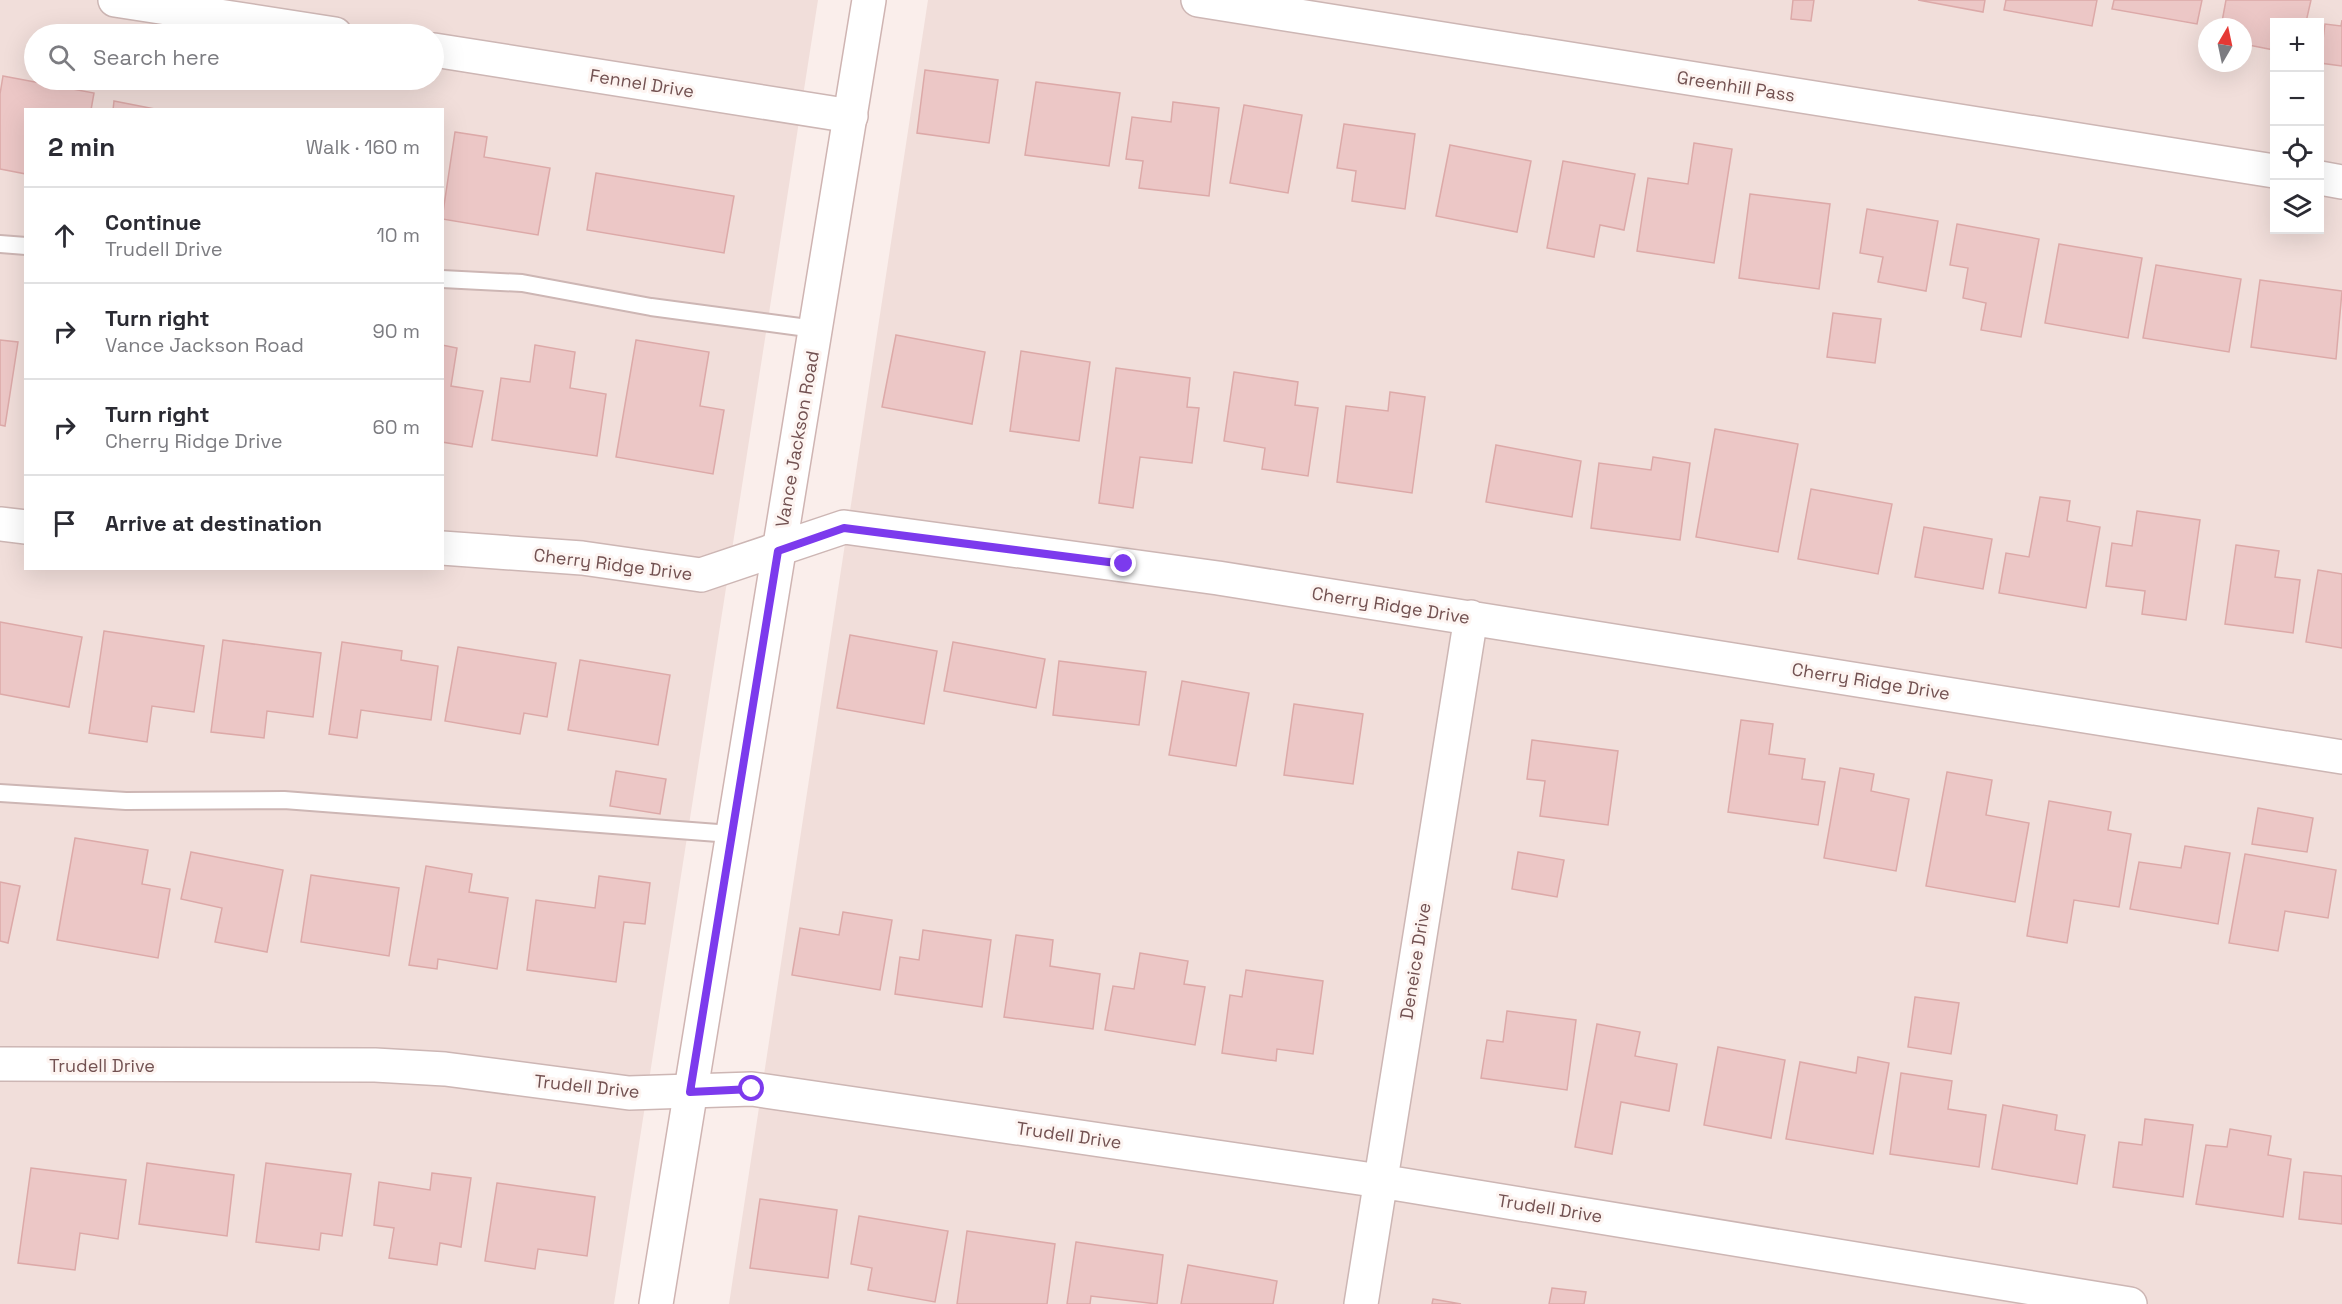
<!DOCTYPE html>
<html lang="en">
<head>
<meta charset="utf-8">
<style>
	:root { --surface:#fff; --page:#f7f7f7; --text:#2b2b33; --muted:#7c7c81; --line:#e1e1e2 }
	body { margin:0; font-family:"Space Grotesk",sans-serif; background:var(--page); color:var(--text) }
	.controls { position:absolute; right:18px; top:18px; display:grid; overflow:hidden; border-radius:0px; box-shadow:0 6px 24px #0002 }
	.controls button { width:54px; height:54px; display:grid; place-items:center; padding:0; border:0; border-bottom:2px solid var(--line); background:var(--surface); color:var(--text); font:30px sans-serif }
	.compass { position:absolute; left:2198px; top:18px; width:54px; height:54px; border-radius:50%; background:var(--surface); box-shadow:0 6px 24px #0002; rotate:9deg }
	.stop { position:absolute; width:18px; height:18px; margin:-14px; border:4px solid #7c3aed; border-radius:50%; background:#fff }
	.stop.end { background:#7c3aed; border-color:#fff; box-shadow:0 2px 6px #0008 }
	.list { margin:0; padding:0; list-style:none }
	h2 { display:flex; justify-content:space-between; align-items:center; height:78px; margin:0; padding:0 24px; font-size:26px }
	h2 small { font-size:20px; font-weight:400; color:var(--muted) }
	.list li { display:grid; grid-template-columns:39px 1fr auto; gap:18px; align-items:center; box-sizing:border-box; height:96px; padding:0 24px; border-top:2px solid var(--line) }
	.list b { display:block; font-size:22px; white-space:nowrap }
	.list p { margin:0; font-size:20px; white-space:nowrap; color:var(--muted) }
	.list em { font-size:20px; font-style:normal; color:var(--muted) }
	.icon { flex:none; width:33px; height:33px; fill:none; stroke:currentColor; stroke-width:2; stroke-linecap:round; stroke-linejoin:round }
	.map { position:relative; flex:none; width:2342px; height:1304px; overflow:hidden }
	.search { position:absolute; background:var(--surface); box-shadow:0 6px 24px #0002; left:24px; top:24px; width:420px; height:66px; display:flex; align-items:center; gap:15px; box-sizing:border-box; padding:0 21px; border-radius:33px; color:var(--muted); font-size:22px }
	.panel { position:absolute; background:var(--surface); box-shadow:0 6px 24px #0002; left:24px; top:108px; width:420px; height:462px; border-radius:0px }
	.map>svg:first-child { display:block }
	.residential { fill:#f1deda; fill-rule:evenodd }
	.building { fill:#ecc7c6; stroke:#dca9a8; stroke-width:1.5 }
	.lines { fill:none; stroke-linecap:round; stroke-linejoin:round }
	.lane-casing { stroke:#cdb6b4; stroke-width:20 }
	.street-casing { stroke:#cdb6b4; stroke-width:36 }
	.secondary-casing { stroke:#cfb4b2; stroke-width:36 }
	.lane { stroke:#fff; stroke-width:16 }
	.street { stroke:#fff; stroke-width:33 }
	.secondary { stroke:#fff; stroke-width:33 }
	.route { stroke:#7c3aed; stroke-width:8 }
	.labels { text-anchor:middle; dominant-baseline:central; stroke-width:6; stroke-linejoin:round; paint-order:stroke }
	.street-label { font-size:18px; fill:#725151; stroke:#fdf4f1 }
</style>
</head>
<body>
<div class="map">
<svg width="2342" height="1304" viewBox="0 0 2342 1304">
	<rect width="100%" height="100%" fill="#faeeeb"/>
	<path class="residential" d="M0 0H818L614 1304H0ZM34 34H434V80H34ZM26 110H442V568H26Z
		M928 0H2342V1304H729ZM2274 22H2320V230H2274ZM2207 27H2243V63H2207Z"/>
	<path class="building" d="M1793 0H1814L1811 21 1791 19Z
		M1918 0H1985L1983 12Z
		M2006 0H2097L2092 26 2004 10Z
		M2114 0H2202L2197 24 2112 9Z
		M2226 0H2311L2306 22H2274V50L2243 44V27H2221Z
		M2342 20V66L2320 63 2325 24 2341 26Z
		M925 70 998 80 989 143 917 133Z
		M3 76 94 93 91 110H26V174L0 169V94Z
		M1036 82 1120 93 1109 166 1025 155Z
		M114 101 160 110H113Z
		M1173 102 1219 108 1209 196 1139 188 1143 161 1126 159 1132 117 1171 122Z
		M1244 105 1302 115 1288 193 1230 183Z
		M1344 124 1415 134 1405 209 1352 201 1356 171 1337 168Z
		M455 132 487 137 484 157 550 168 538 235 442 219Z
		M1694 143 1732 149 1714 263 1637 251 1648 178 1688 184Z
		M1450 145 1531 161 1517 232 1436 216Z
		M1563 161 1635 174 1624 230 1600 225 1594 257 1547 248Z
		M596 173 734 196 724 253 587 230Z
		M1750 194 1830 204 1819 289 1739 278Z
		M1867 209 1938 221 1926 291 1878 282 1883 257 1860 253Z
		M1957 224 2039 239 2021 337 1981 330 1986 303 1963 298 1968 268 1950 265Z
		M2059 244 2142 258 2128 338 2045 323Z
		M2156 265 2241 279 2229 352 2143 338Z
		M2260 280 2342 291 2336 359 2251 347Z
		M1833 313 1881 319 1875 363 1827 357Z
		M896 335 985 352 972 424 882 407Z
		M0 340 18 342 5 426 0 425Z
		M636 340 709 352 700 406 724 410 713 474 616 457Z
		M442 345 457 348 451 386 483 391 472 447 442 442Z
		M535 345 575 352 570 388 606 394 597 456 492 440 501 378 530 382Z
		M1021 351 1090 362 1079 441 1010 431Z
		M1116 368 1190 378 1187 407 1199 408 1192 463 1140 457 1133 508 1099 503Z
		M1234 372 1298 382 1295 405 1318 408 1308 476 1262 469 1265 448 1224 441Z
		M1390 392 1425 397 1412 493 1337 482 1346 406 1388 411Z
		M1715 429 1798 444 1778 552 1696 537Z
		M1496 445 1581 461 1572 517 1486 502Z
		M1653 457 1690 463 1680 540 1591 528 1599 463 1651 470Z
		M1811 489 1892 504 1878 574 1798 559Z
		M2040 497 2070 501 2067 521 2100 527 2086 608 1999 593 2006 553 2029 557Z
		M2137 511 2200 520 2186 620 2142 614 2145 591 2106 586 2112 543 2132 546Z
		M1924 527 1992 539 1983 589 1915 577Z
		M2236 545 2279 551 2275 577 2300 580 2293 633 2225 624Z
		M2318 570 2342 574V648L2306 642Z
		M0 622 82 637 69 707 0 694Z
		M104 631 204 646 194 712 152 706 147 742 89 733Z
		M850 635 937 651 924 724 837 708Z
		M223 640 321 653 313 717 267 711 264 738 211 732Z
		M342 642 402 651 401 660 438 666 431 720 361 710 357 738 329 734Z
		M953 642 1045 659 1036 708 944 691Z
		M458 647 556 663 547 717 524 713 520 734 445 721Z
		M580 660 670 675 658 745 568 730Z
		M1059 661 1146 672 1139 725 1053 715Z
		M1182 681 1249 693 1236 766 1169 755Z
		M1294 704 1363 714 1353 784 1284 775Z
		M1741 720 1773 724 1769 754 1805 759 1802 779 1825 782 1818 825 1728 812Z
		M1532 740 1618 751 1608 825 1540 816 1545 781 1527 779Z
		M1840 768 1874 774 1871 791 1909 799 1896 871 1824 858Z
		M616 771 666 779 660 814 610 806Z
		M1947 772 1992 780 1986 815 2029 823 2015 902 1926 886Z
		M2049 801 2111 812 2108 830 2131 834 2119 907 2074 900 2067 943 2027 936Z
		M2258 808 2313 818 2307 852 2252 844Z
		M75 838 148 850 142 884 170 889 158 958 57 940Z
		M2185 846 2230 853 2218 924 2130 909 2139 862 2181 868Z
		M191 852 283 870 267 952 215 942 222 908 181 899Z
		M1518 852 1564 860 1557 897 1512 889Z
		M2245 854 2336 870 2328 918 2285 911 2278 951 2229 943Z
		M426 866 472 874 469 892 508 898 497 969 438 959 437 969 409 965Z
		M311 875 399 888 389 956 301 942Z
		M599 876 650 883 645 924 624 922 616 982 527 970 536 900 595 908Z
		M0 882 20 886 8 943 0 941Z
		M843 912 892 920 880 990 792 975 800 928 839 935Z
		M923 930 991 940 982 1007 895 994 900 957 919 960Z
		M1016 935 1053 940 1050 966 1100 974 1093 1029 1004 1017Z
		M1140 953 1188 961 1184 984 1205 987 1195 1045 1105 1030 1113 986 1134 989Z
		M1246 970 1323 981 1313 1054 1277 1049 1276 1061 1222 1053 1230 995 1242 997Z
		M1915 997 1959 1003 1951 1054 1908 1047Z
		M1507 1011 1576 1020 1567 1090 1481 1078 1487 1040 1503 1042Z
		M1597 1024 1640 1032 1635 1056 1677 1064 1669 1111 1621 1102 1612 1154 1575 1147Z
		M1718 1047 1785 1060 1771 1138 1704 1125Z
		M1858 1057 1889 1063 1873 1154 1786 1139 1800 1062 1856 1073Z
		M1901 1073 1952 1081 1948 1109 1986 1115 1979 1167 1890 1154Z
		M2003 1105 2057 1115 2055 1130 2085 1135 2077 1184 1992 1169Z
		M2145 1119 2193 1125 2183 1197 2113 1187 2119 1142 2142 1145Z
		M2230 1129 2271 1136 2268 1155 2291 1159 2283 1217 2196 1204 2206 1145 2227 1147Z
		M147 1163 234 1175 227 1236 139 1224Z
		M266 1163 351 1174 342 1236 321 1233 319 1250 256 1242Z
		M31 1168 126 1180 118 1239 80 1233 75 1270 18 1263Z
		M2304 1172 2342 1176V1224L2299 1219Z
		M432 1173 471 1178 461 1247 440 1243 437 1265 389 1258 394 1228 374 1225 379 1182 430 1190Z
		M497 1183 595 1197 587 1256 538 1249 535 1269 485 1261Z
		M760 1199 837 1210 828 1278 750 1268Z
		M859 1216 948 1231 935 1302 868 1290 872 1268 851 1264Z
		M967 1231 1055 1244 1047 1304H957Z
		M1076 1242 1163 1255 1157 1304 1091 1296 1090 1304H1067Z
		M1188 1265 1277 1281 1273 1304H1181Z
		M1552 1288 1586 1292 1584 1304H1549Z
		M1433 1299 1461 1304H1432Z"/>
	<g class="lines">
		<defs>
			<path id="lane" d="M0 244 26 246
				M442 279 522 283 651 307 815 329
				M0 793 126 801 284 800 731 834"/>
			<path id="street" d="M115 0 335 34
				M1198 0 2274 171
				M434 50 851 116
				M2320 178 2342 182
				M0 524 26 527
				M442 548 582 558 701 575 844 527 1218 578 2342 757
				M0 1064 375 1065 445 1069 629 1093 752 1089 1380 1181 2130 1304
				M1361 1304 1471 617"/>
			<path id="secondary" d="M656 1304 869 0"/>
		</defs>
		<use href="#lane" class="lane-casing"/>
		<use href="#street" class="street-casing"/>
		<use href="#secondary" class="secondary-casing"/>
		<use href="#lane" class="lane"/>
		<use href="#street" class="street"/>
		<use href="#secondary" class="secondary"/>
	</g>
	<g class="lines">
		<path class="route" d="M752 1089 690 1092 778 551 844 528 1124 564"/>
	</g>
	<g class="labels">
		<g class="street-label">
			<text transform="translate(642 83) rotate(9)">Fennel Drive</text>
			<text transform="translate(1736 86) rotate(9)">Greenhill Pass</text>
			<text transform="translate(797 439) rotate(-80)">Vance Jackson Road</text>
			<text transform="translate(613 564) rotate(7)">Cherry Ridge Drive</text>
			<text transform="translate(1391 605) rotate(9)">Cherry Ridge Drive</text>
			<text transform="translate(1871 681) rotate(9)">Cherry Ridge Drive</text>
			<text transform="translate(1415 961) rotate(-81)">Deneice Drive</text>
			<text x="102" y="1065">Trudell Drive</text>
			<text transform="translate(587 1086) rotate(6)">Trudell Drive</text>
			<text transform="translate(1069 1135) rotate(8)">Trudell Drive</text>
			<text transform="translate(1550 1208) rotate(9)">Trudell Drive</text>
		</g>
	</g>
</svg>
<div class="controls">
<button>+</button>
<button>−</button>
<button><svg class="icon" aria-label="locate" viewBox="0 0 24 24"><circle cx="12" cy="12" r="6"/><path d="M12 2v4M12 18v4M2 12h4M18 12h4"/></svg></button>
<button><svg class="icon" aria-label="layers" viewBox="0 0 24 24"><path d="M12 4l9 5-9 5-9-5zM3 14l9 5 9-5"/></svg></button>
</div>
<svg class="compass" viewBox="-18 -18 36 36"><path d="M0-13l5 13h-10z" fill="#e53935"/><path d="M0 13l5-13h-10z" fill="#7c7c81"/></svg>
<div class="stop" style="left:752px;top:1089px"></div>
<div class="stop end" style="left:1124px;top:564px"></div>
<div class="search"><svg class="icon" aria-label="search" viewBox="0 0 24 24"><circle cx="10" cy="10" r="6"/><path d="M15 15l6 6"/></svg>Search here</div>
<section class="panel">
<h2>2 min<small>Walk · 160 m</small></h2>
<ul class="list">
<li><svg class="icon" aria-label="ahead" viewBox="0 0 24 24"><path d="M12 20V5M6 11l6-6 6 6"/></svg><div><b>Continue</b><p>Trudell Drive</p></div><em>10 m</em></li>
<li><svg class="icon" aria-label="right" viewBox="0 0 24 24"><path d="M7 20v-9h11M14 6l5 5-5 5"/></svg><div><b>Turn right</b><p>Vance Jackson Road</p></div><em>90 m</em></li>
<li><svg class="icon" aria-label="right" viewBox="0 0 24 24"><path d="M7 20v-9h11M14 6l5 5-5 5"/></svg><div><b>Turn right</b><p>Cherry Ridge Drive</p></div><em>60 m</em></li>
<li><svg class="icon" aria-label="arrive" viewBox="0 0 24 24"><path d="M6 21V4h12l-3 4 3 4H6"/></svg><div><b>Arrive at destination</b></div></li>
</ul>
</section>
</div>
</body>
</html>
